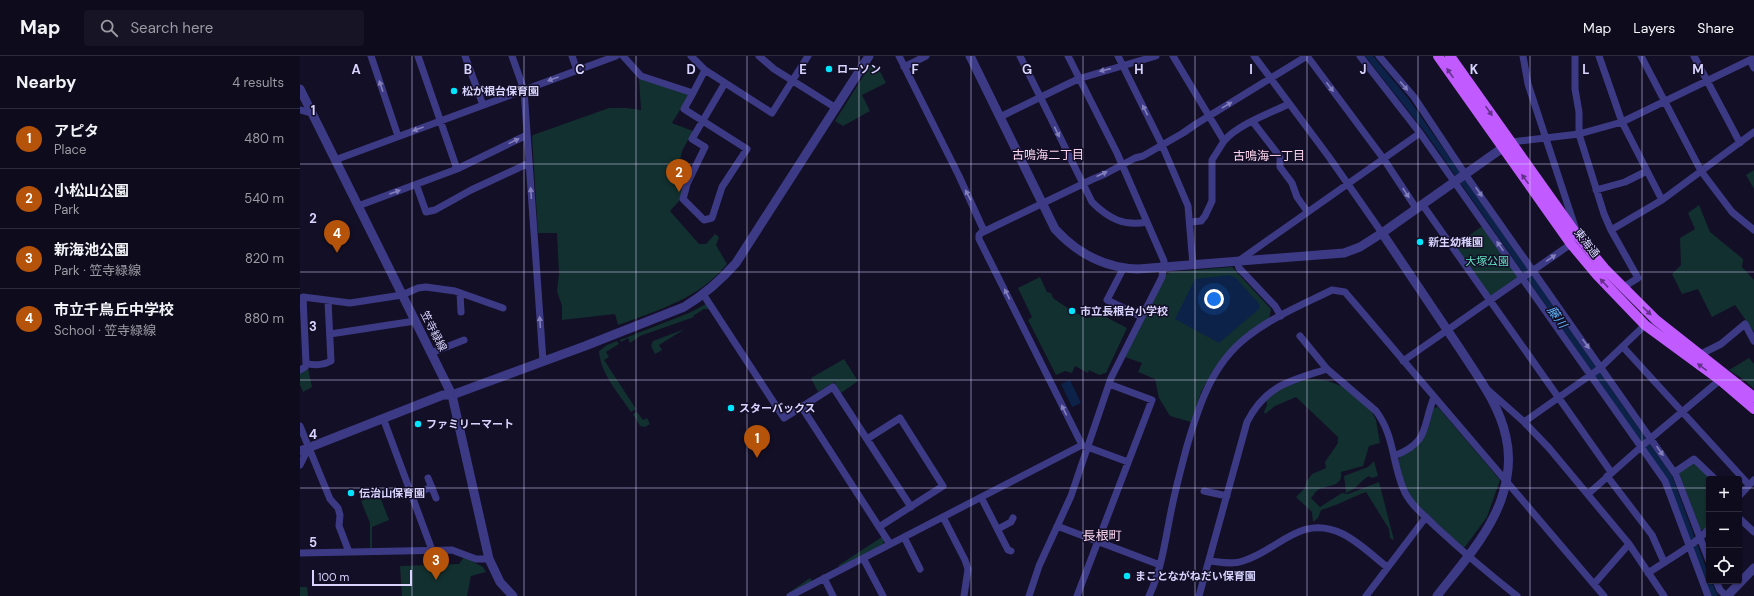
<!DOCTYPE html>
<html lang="en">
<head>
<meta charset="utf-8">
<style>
	:root { --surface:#0e0b1c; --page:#171425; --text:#f1f3f6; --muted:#9b9ba3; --line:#2e2b3b; --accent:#b45309 }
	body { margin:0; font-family:"DM Sans","Noto Sans JP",sans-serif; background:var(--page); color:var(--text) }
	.controls { position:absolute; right:12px; bottom:12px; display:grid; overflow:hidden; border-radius:4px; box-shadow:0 1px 3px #0004 }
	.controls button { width:36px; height:36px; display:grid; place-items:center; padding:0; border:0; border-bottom:1px solid var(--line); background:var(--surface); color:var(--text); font:20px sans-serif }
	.scale { position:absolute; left:12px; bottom:10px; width:100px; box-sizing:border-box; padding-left:4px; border:2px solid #d9d4ff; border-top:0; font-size:11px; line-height:14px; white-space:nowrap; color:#d9d4ff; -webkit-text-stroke:3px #130f26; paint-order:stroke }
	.you { position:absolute; left:914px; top:243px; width:14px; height:14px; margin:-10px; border:3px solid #fff; border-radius:50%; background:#1a73e8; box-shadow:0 0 0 6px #1a73e833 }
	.badge { display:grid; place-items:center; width:26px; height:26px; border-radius:50%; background:var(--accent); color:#fff; font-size:13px; font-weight:700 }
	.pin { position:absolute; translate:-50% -33px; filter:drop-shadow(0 1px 2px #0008) }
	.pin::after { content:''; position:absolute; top:21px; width:14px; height:12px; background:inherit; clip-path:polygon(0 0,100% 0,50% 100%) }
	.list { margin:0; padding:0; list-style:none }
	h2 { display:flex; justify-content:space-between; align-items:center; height:52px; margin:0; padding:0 16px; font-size:17px }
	h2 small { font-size:13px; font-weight:400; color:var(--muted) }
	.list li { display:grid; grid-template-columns:26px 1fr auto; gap:12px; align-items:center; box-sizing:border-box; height:60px; padding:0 16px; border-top:1px solid var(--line) }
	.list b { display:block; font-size:15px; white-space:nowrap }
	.list p { margin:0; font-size:13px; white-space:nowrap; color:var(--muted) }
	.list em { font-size:13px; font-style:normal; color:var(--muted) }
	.icon { flex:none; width:22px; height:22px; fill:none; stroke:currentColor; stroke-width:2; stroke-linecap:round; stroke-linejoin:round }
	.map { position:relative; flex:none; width:1454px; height:540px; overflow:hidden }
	header { display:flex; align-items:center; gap:24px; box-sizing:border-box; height:56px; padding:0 20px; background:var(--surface); border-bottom:1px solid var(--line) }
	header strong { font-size:19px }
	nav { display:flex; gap:22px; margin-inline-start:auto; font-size:14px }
	.search { width:280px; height:36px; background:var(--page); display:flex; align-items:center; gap:10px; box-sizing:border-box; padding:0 14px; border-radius:4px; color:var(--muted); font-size:15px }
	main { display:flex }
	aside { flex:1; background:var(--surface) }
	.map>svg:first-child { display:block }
	.green { fill:#12302f }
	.water { fill:#0c2248 }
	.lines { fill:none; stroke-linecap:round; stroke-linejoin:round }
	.minor { stroke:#3d3a85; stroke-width:7 }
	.tertiary { stroke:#3d3a85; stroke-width:9 }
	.primary { stroke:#c25bff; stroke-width:10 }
	.oneway { fill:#837fbc }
	.oneway2 { fill:#623188 }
	.grid { fill:none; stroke:#d9d4ff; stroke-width:1; stroke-opacity:0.55 }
	.poi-dot { fill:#00e5ff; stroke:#130f26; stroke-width:1.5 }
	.labels { text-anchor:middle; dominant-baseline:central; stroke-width:3; stroke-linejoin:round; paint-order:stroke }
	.poi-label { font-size:11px; font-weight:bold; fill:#d9d4ff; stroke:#130f26; text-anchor:start }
	.street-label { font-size:11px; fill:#d9d4ff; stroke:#130f26 }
	.park-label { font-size:11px; fill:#5fe0c0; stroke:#130f26 }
	.neighbourhood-label { font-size:12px; fill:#ffd6f0; stroke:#130f26 }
	.water-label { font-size:12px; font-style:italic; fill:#62b6ff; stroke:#130f26 }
	.quarter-label { font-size:13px; fill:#ffd6f0; stroke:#130f26 }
	.grid-label { font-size:13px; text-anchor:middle; font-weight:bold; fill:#d9d4ff; stroke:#130f26; stroke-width:3; stroke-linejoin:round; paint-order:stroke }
</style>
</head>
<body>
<header>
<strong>Map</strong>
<div class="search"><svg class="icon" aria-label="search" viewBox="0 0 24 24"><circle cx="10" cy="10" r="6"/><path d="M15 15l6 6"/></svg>Search here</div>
<nav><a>Map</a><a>Layers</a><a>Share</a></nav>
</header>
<main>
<aside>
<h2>Nearby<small>4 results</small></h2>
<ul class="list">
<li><span class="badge">1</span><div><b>アピタ</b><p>Place</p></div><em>480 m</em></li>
<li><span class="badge">2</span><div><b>小松山公園</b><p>Park</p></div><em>540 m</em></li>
<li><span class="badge">3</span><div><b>新海池公園</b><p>Park · 笠寺緑線</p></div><em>820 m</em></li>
<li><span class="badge">4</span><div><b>市立千鳥丘中学校</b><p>School · 笠寺緑線</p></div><em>880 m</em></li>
</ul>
</aside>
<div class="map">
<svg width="1454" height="540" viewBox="0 0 1454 540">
	<rect width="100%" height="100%" fill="#130f26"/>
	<path class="green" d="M571 8 581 17 586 27 562 39 570 55 543 70 535 65Z
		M339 22 389 39 372 67 393 75 382 95 379 109 367 115 385 127 380 144 370 155 399 188H406L415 178 419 181 416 189 427 208C400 242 357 255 318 269L315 258 262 264V250L257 235 259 217 257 177H238L232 81 233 79 309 52H327L341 54Z
		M1454 114V133L1446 119Z
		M1399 149 1410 176 1443 203 1442 211 1454 224V276L1435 249 1412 261 1398 233 1382 238 1372 218 1381 209 1380 182 1395 173 1388 157Z
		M1181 171 1184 172 1218 220 1217 222 1192 240 1189 239 1156 191 1157 188Z
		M932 211 971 253 969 263 926 297 914 313 901 336 891 366 870 360 859 342 855 323 838 316 842 307 825 301 866 218 870 216Z
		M740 221 747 236 751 237 753 242 766 251 785 262 804 260 827 272 806 317 799 319 789 314 788 317 775 310 772 317 765 315 756 319 728 264 732 261 718 232Z
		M406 248 410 253H404L393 260 394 261 340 280 330 287 328 282 321 286 320 284 389 257Z
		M385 273 359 289 362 294 355 298 351 290 353 285Z
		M317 285 319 288 306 296 309 301 304 304 336 353 331 356C319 338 300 317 299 295L307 289Z
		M1449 302 1454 308V333L1446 325 1429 314Z
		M544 303 558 325 541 337 534 326 518 336 511 322Z
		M8 312 12 331 3 336 0 329V318Z
		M1014 323 1028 325 1044 331 1071 354 1076 364 1080 387 1069 390 1063 410 1041 416C1043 432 1028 428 1018 434 1015 436 1013 440 1011 442L1020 451 1042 437 1048 438 1079 426 1094 484 1090 482 1089 473 1066 436C1050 442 1036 450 1021 454L1018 462 1013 466 1012 456 996 441 1005 432 1006 426 1012 418 1026 412 1025 406 1038 387V381L996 341 975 350 965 358 964 356 967 349 966 343C980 331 996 325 1014 323Z
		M1138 351 1200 424 1187 461 1165 491H1162L1116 448 1111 441 1104 427 1098 404C1101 399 1107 396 1112 392 1127 382 1130 369 1133 352Z
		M337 356 343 364 347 362 350 368 345 371 340 370 333 358Z
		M1074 405 1078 420 1072 422 1069 420C1060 425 1056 434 1046 437L1044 420 1068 411Z
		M1392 407H1396L1412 423H1409V469L1404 475 1400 473 1379 417Z
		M79 438 89 464 72 471V492H70V467L61 445Z
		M582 481 584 484 583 489 484 540 510 522 512 525 539 511V509Z
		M164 501 183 511 186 516 171 520 167 540H102L100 510 159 508Z
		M0 531H7L8 540H0Z"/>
	<path class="water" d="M1065 0H1073L1108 42 1372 420 1409 520V525H1411L1418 540H1411L1367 423 1125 76Z
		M929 219 936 222 959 248 960 252 919 287 875 263 895 223Z
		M770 324 781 347 772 351 761 328Z"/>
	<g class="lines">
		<path class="minor" d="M71 0 98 80
			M118 0 157 113
			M165 0 183 49
			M212 0 224 34 243 305
			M272 0 277 14
			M323 0 341 20 393 37 405 14
			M391 0 405 14 472 57 508 0
			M459 0 474 13 536 52
			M599 0 659 120 684 175
			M720 0 792 146C808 162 824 171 847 166
			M818 0 862 89 888 150 893 209
			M873 0 924 85 912 104V145L905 160 901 165 890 166
			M954 0 1029 101 1082 177
			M1060 0 1120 77 1365 425 1408 540
			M1079 0 1114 41 1165 118 1376 419 1409 505
			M1223 0 1228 28 1276 174
			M1275 0V33L1279 56V78L1304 158 1311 174 1338 222 1322 232
			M1299 0 1322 66 1362 144
			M1341 0 1401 115 1432 156 1454 174
			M1394 0 1440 87
			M1450 4 1454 12
			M604 11 626 0
			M393 37 384 53 447 93 422 131 412 162 404 164 383 143 387 128 405 91 392 83 425 27
			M0 54 12 57
			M700 61 778 23 856 0
			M953 66 980 101V111L992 127 997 141 1007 155
			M924 85C937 69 970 57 989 48
			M1211 86 1279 78 1322 66 1454 2
			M35 104 316 0
			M116 128 126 156 135 154 171 134 229 107
			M1296 134 1325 126 1347 115
			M1122 148 1311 416
			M58 150 157 113 227 79
			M1311 174 1362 144 1454 76
			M823 213 807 244 842 261
			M160 237 161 256
			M403 238 484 362 533 331 611 451
			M28 245 31 305C24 309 14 310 6 307L3 241 50 247 102 239 118 232 126 231 155 235 203 252
			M981 260 975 250 939 212 937 206 1120 77
			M30 278 115 265
			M1000 280 1027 313 1076 355C1094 379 1092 405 1103 432 1109 448 1124 459 1136 471 1162 495 1189 518 1217 540
			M1323 291 1449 429
			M131 297 164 284
			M1399 299 1421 288 1445 268 1454 285
			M1103 305 1271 188 1273 185
			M0 314 5 311
			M1188 334 1224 366 1249 392 1329 488 1364 540
			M501 350 590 488
			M83 362 132 494
			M1224 366 1299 313 1345 269
			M0 370 30 443 38 452 40 459 39 470 49 496
			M567 383 600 362 643 430 579 471
			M1094 400C1130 386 1122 371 1134 341
			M828 406 782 389 679 183V179L681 177 793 123 805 118 835 102 843 100 883 77 896 68 1007 0 1083 102 1116 152
			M0 409 9 391
			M1375 416 1394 403 1415 423
			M1307 420 1352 479 1364 506
			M128 422 136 442
			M904 435 927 440
			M1288 438 1351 382 1420 324
			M112 439 132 431
			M1439 440 1454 424
			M681 441 708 494 711 495
			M643 461 665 504 668 513 664 540
			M1439 462 1454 476
			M757 470 860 509
			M698 473 711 466 713 462
			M604 481 620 513
			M0 497 152 494 176 503H189
			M563 502 583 540
			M909 505C920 506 932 509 943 505 978 495 1000 457 1043 478 1059 486 1073 500 1087 511
			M1348 517C1369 503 1392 491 1409 473
			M524 522 533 540
			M1416 525 1420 534 1426 540
			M1294 528 1329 488
			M490 540 782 389
			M729 540 739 510 771 440 811 322 862 221 864 205 817 97 768 0
			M777 540 852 344 809 328
			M849 540C863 511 866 477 873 446 877 427 882 409 887 390 899 349 912 308 947 281 972 261 1004 248 1032 234L1045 236 1304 540
			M899 540 947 366C966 329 990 325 1027 313
			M1066 540 1126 461"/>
		<path class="tertiary" d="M670 0 755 173C777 197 805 212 838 213L1044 197 1060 191 1082 177
			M0 33 152 339 189 503 200 526 213 540
			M0 395 143 339H152L285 290 384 251C404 239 421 224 436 207L569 0
			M1137 540C1160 510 1188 480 1201 444 1208 424 1211 402 1206 381 1199 348 1178 321 1160 293 1134 254 1108 216 1082 177L1208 88
			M1427 540 1454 512"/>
		<path class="primary" d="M1138 0 1271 188 1297 219 1345 269 1420 324 1454 353
			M1150 0 1277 179 1305 213 1356 264 1454 341"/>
	</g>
	<defs><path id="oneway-solid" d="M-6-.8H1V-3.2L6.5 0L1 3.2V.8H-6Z"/></defs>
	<g class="oneway">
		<use href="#oneway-solid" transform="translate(805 14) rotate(167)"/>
		<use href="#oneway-solid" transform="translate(253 23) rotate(160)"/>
		<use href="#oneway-solid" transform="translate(81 30) rotate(-109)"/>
		<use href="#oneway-solid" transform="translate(1104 30) rotate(50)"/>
		<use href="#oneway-solid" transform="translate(1030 31) rotate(53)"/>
		<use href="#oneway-solid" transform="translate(927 49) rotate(-31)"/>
		<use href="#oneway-solid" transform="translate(845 54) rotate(-116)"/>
		<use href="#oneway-solid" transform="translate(118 73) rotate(160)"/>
		<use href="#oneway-solid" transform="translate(757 76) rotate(64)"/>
		<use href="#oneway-solid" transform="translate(214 85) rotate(-26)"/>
		<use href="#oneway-solid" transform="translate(802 118) rotate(-25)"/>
		<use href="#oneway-solid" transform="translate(95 136) rotate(-20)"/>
		<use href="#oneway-solid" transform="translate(1179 136) rotate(55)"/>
		<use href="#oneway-solid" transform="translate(231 137) rotate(-94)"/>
		<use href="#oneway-solid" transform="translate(1106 137) rotate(57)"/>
		<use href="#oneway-solid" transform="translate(668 139) rotate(-118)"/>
		<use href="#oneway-solid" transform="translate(1200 190) rotate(-125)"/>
		<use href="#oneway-solid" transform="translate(1251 202) rotate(-34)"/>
		<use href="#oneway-solid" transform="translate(707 238) rotate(-116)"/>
		<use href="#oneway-solid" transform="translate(240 266) rotate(-94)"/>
		<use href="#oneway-solid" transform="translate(1286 288) rotate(55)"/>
		<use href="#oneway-solid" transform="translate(764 354) rotate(-116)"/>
		<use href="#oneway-solid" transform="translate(1360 395) rotate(55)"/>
	</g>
	<g class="oneway2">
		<use href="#oneway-solid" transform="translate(1150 17) rotate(-125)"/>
		<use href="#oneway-solid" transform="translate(1189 55) rotate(55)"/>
		<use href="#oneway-solid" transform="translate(1225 123) rotate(-126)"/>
		<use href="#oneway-solid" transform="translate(1304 227) rotate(-133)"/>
		<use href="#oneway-solid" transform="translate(1347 255) rotate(43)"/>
		<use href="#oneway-solid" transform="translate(1402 311) rotate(-144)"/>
	</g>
	<path class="grid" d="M112 0V540M224 0V540M336 0V540M447 0V540M559 0V540M671 0V540M783 0V540M895 0V540M1007 0V540M1118 0V540M1230 0V540M1342 0V540M0 108H1454M0 216H1454M0 324H1454M0 432H1409M1439 432H1454"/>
	<g class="poi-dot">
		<circle cx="529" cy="13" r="4"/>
		<circle cx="154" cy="35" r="4"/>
		<circle cx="1120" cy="186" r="4"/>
		<circle cx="772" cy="255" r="4"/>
		<circle cx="431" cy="352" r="4"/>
		<circle cx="118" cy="368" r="4"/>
		<circle cx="51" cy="437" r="4"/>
		<circle cx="827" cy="520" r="4"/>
	</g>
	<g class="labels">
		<g class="poi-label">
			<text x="537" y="13">ローソン</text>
			<text x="162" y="35">松が根台保育園</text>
			<text x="1128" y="186">新生幼稚園</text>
			<text x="780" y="255">市立長根台小学校</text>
			<text x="439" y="352">スターバックス</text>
			<text x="126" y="368">ファミリーマート</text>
			<text x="59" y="437">伝治山保育園</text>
			<text x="835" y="520">まことながねだい保育園</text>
		</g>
		<g class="street-label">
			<text transform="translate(1287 187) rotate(52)">東海通</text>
			<text transform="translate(134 275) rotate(63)">笠寺緑線</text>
		</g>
		<g class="park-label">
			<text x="1187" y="205">大塚公園</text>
		</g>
		<g class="neighbourhood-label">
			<text x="748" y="99">古鳴海二丁目</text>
			<text x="969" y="100">古鳴海一丁目</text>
		</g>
		<g class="water-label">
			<text transform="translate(1257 261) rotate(55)">藤川</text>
		</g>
		<g class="quarter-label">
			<text x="802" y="479">長根町</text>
		</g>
	</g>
	<g class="grid-label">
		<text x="56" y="18">A</text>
		<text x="168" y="18">B</text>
		<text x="280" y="18">C</text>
		<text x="391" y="18">D</text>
		<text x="503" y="18">E</text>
		<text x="615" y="18">F</text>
		<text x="727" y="18">G</text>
		<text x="839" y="18">H</text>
		<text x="951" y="18">I</text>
		<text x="1063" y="18">J</text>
		<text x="1174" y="18">K</text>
		<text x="1286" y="18">L</text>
		<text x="1398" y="18">M</text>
		<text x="13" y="59">1</text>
		<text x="13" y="167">2</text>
		<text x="13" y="275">3</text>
		<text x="13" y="383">4</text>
		<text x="13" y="491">5</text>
	</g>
</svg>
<div class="controls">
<button>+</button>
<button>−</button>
<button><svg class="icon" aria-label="locate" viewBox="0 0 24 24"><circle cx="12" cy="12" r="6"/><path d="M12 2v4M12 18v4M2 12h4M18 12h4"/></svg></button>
</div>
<div class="scale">100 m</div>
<div class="you"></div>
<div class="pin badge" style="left:457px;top:402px">1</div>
<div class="pin badge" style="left:379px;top:136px">2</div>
<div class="pin badge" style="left:136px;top:524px">3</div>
<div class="pin badge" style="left:37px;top:197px">4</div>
</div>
</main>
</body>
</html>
